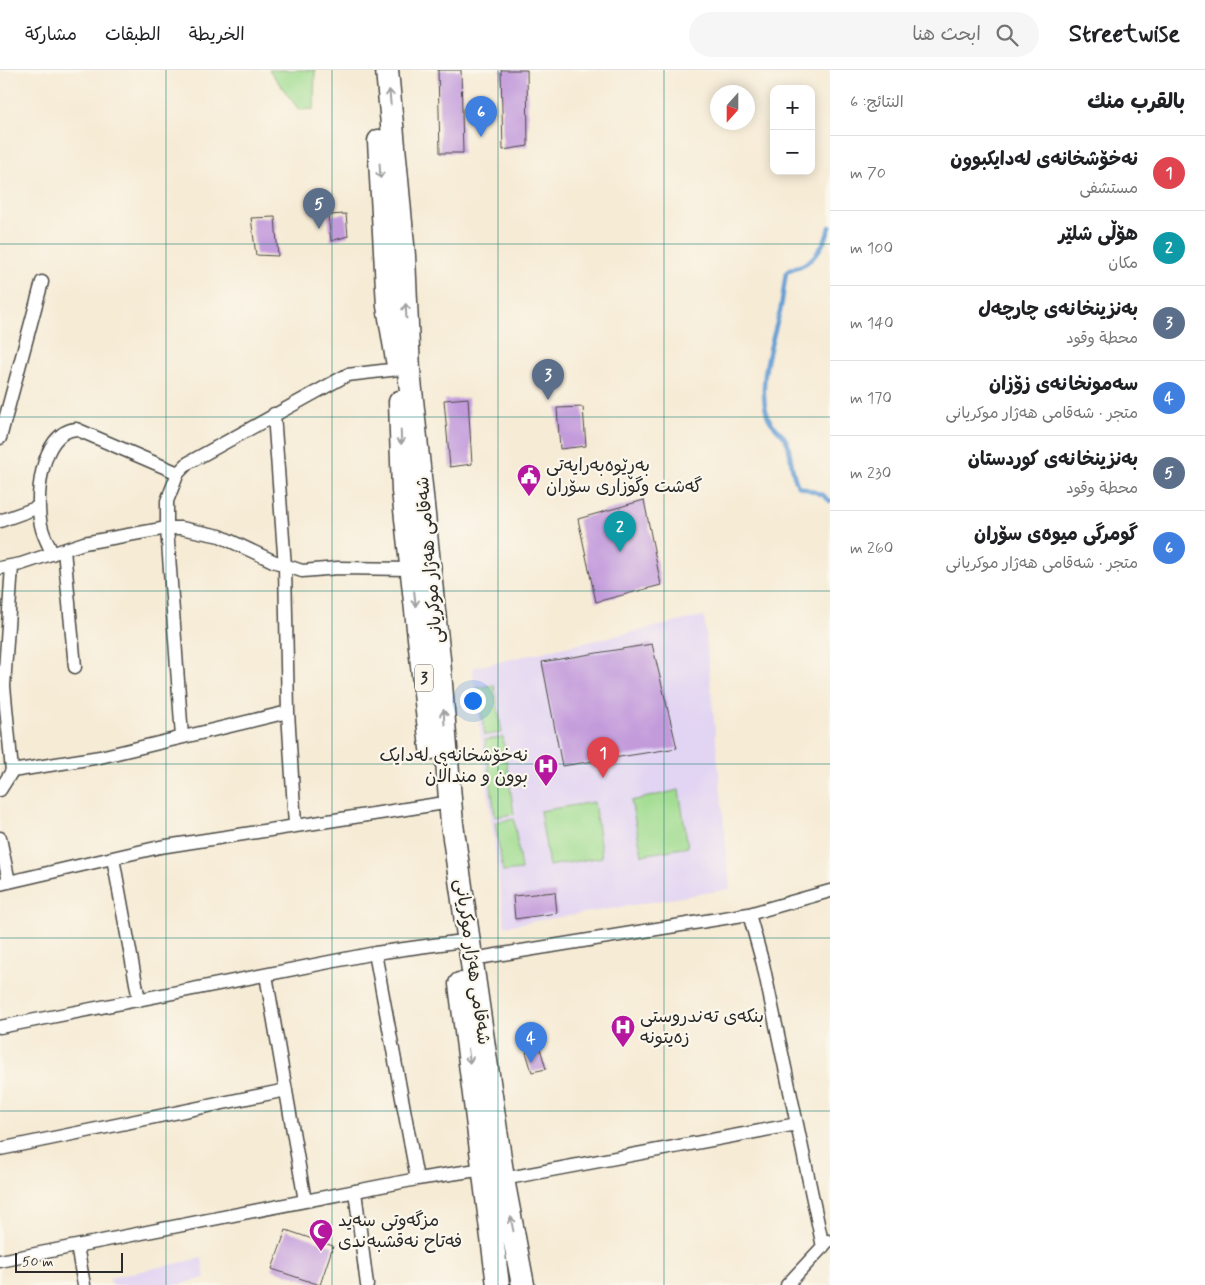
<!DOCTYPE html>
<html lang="ar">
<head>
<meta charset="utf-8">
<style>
	:root { --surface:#fff; --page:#f6f6f6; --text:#202124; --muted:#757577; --line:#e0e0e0; --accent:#b5179e }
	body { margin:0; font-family:Mynerve,"Playpen Sans Arabic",sans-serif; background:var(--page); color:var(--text); direction:rtl }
	.controls { position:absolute; right:15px; top:15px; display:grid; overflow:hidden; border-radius:10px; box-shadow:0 2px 12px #0003 }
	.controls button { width:45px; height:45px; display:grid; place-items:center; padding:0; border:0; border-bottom:1px solid var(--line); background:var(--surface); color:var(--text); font:25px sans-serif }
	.compass { position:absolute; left:710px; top:15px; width:45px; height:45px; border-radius:50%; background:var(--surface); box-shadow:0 2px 12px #0003; rotate:201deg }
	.scale { position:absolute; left:15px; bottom:12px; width:108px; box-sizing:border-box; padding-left:5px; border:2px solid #2b2b2b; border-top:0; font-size:14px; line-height:18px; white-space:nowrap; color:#2b2b2b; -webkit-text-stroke:4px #fbf7ec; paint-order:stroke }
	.you { position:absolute; left:472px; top:630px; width:18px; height:18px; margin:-12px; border:4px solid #fff; border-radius:50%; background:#1a73e8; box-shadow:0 0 0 8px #1a73e833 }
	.badge { display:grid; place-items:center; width:32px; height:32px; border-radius:50%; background:var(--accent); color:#fff; font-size:16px; font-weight:700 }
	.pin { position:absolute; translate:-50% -41px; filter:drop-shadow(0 1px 2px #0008) }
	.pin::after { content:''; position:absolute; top:26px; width:18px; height:15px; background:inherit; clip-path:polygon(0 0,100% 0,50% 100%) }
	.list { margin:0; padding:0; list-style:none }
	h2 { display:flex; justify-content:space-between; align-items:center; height:65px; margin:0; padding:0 20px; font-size:21px }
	h2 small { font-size:16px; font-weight:400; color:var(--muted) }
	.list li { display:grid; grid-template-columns:32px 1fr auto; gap:15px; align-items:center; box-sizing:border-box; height:75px; padding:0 20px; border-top:1px solid var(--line) }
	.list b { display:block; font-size:19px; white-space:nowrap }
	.list p { margin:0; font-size:16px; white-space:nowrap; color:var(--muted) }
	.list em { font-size:16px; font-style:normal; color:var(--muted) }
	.icon { flex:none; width:28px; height:28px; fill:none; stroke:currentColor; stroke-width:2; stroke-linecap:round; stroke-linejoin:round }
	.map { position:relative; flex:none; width:830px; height:1215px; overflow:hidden; direction:ltr }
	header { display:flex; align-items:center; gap:30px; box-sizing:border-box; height:70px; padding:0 25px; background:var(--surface); border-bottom:1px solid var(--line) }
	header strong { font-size:24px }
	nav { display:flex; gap:28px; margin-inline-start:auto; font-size:18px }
	.search { width:350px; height:45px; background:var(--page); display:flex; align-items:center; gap:12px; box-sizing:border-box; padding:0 18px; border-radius:28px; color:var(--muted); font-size:19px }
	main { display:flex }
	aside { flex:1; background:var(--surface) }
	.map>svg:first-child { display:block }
	.built { fill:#e2d4f3 }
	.green { fill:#a0dc90; stroke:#66845e }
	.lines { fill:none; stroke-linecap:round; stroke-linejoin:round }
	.stream { stroke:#659ed4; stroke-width:4.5 }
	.building { fill:#c39bdb }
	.street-casing { stroke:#494844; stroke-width:15 }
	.highway-casing { stroke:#494844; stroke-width:25 }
	.street { stroke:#fff; stroke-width:12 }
	.highway { stroke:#fff; stroke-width:22 }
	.oneway { stroke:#a0a0a0 }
	.grid { fill:none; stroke:#0f766e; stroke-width:1; stroke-opacity:0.55 }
	.labels { text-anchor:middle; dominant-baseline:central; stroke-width:4.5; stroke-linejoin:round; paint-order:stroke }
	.shield { fill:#fbf7ec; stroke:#696865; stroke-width:1 }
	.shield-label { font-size:16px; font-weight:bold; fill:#2b2b2b }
	.poi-label { font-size:18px; fill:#2b2b2b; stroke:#fbf7ec; text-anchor:start }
	.street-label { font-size:18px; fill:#2b2b2b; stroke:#fbf7ec }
</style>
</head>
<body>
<header>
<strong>Streetwise</strong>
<div class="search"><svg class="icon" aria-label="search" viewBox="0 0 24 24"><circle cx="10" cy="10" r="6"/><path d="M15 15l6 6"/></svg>ابحث هنا</div>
<nav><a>الخريطة</a><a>الطبقات</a><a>مشاركة</a></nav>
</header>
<main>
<aside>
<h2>بالقرب منك<small>النتائج: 6</small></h2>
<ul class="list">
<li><span class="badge" style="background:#e0444e">1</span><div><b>نەخۆشخانەی لەدایکبوون</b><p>مستشفى</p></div><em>70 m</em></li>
<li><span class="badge" style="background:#0f9aa8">2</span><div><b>هۆڵی شلێر</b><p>مكان</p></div><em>100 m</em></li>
<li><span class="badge" style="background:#5c6f8a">3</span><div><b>بەنزینخانەی چارچەل</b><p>محطة وقود</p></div><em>140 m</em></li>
<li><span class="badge" style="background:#3f7fe0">4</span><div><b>سەمونخانەی زۆزان</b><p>متجر · شەقامی ھەژار موکریانی</p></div><em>170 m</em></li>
<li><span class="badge" style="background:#5c6f8a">5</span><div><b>بەنزینخانەی كوردستان</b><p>محطة وقود</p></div><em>230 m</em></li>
<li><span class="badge" style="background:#3f7fe0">6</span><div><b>گومرگی میوەی سۆران</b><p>متجر · شەقامی ھەژار موکریانی</p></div><em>260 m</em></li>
</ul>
</aside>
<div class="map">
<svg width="830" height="1215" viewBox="0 0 830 1215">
	<rect width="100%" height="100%" fill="#fbf7ec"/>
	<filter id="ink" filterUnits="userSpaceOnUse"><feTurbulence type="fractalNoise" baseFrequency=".02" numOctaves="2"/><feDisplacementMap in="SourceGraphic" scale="10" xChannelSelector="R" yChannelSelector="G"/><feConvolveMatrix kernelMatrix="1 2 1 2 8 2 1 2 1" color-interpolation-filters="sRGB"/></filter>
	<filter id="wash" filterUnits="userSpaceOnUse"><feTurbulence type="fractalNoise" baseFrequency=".0096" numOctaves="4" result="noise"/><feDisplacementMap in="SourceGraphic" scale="20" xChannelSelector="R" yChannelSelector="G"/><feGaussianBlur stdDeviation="1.12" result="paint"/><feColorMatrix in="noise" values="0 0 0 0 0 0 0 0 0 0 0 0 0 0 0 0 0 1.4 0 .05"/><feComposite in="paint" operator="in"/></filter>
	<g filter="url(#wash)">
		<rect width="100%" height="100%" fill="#f6ebd5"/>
		<path class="built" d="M704 546 730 819 505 856 472 598Z
			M202 1188 205 1208 176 1215H111L110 1208Z"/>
		<path class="green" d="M269 0H315L314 39 299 40Z
			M494 615 502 663 485 665 477 618Z
			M503 667 514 744 495 747 485 670Z
			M679 720 688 777 642 785 631 731Z
			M594 732 602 787 549 796 540 741Z
			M514 749 521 800 503 802 495 752Z"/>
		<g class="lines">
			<path class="stream" d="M830 157C825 172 816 190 800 196 794 198 791 198 786 203 784 214 783 226 781 237 773 271 756 313 768 347 773 359 785 362 788 375 792 389 791 403 798 416L823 425 830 431"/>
		</g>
		<g id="blocks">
			<path class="building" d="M438 0H461L463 83H440Z
				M501 0H527L528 76 503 80Z
				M346 144 348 166 331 171 328 145Z
				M275 147 278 186 256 185 251 148Z
				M468 328 472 394 450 397 444 330Z
				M583 337 586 376 560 379 557 338Z
				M644 430 661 515 596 532 578 449Z
				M652 574 677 678 562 696 542 592Z
				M555 822 557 843 515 849 513 826Z
				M540 978 546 999 532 1002 526 982Z
				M286 1160 333 1176 320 1215 272 1199Z"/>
		</g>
	</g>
	<g filter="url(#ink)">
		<use href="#blocks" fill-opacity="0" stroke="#494844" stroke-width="1"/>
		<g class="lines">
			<defs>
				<path id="street" d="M274 344 285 497 288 642 295 755
					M0 368 42 212
					M0 451 39 437
					M64 480 75 597
					M52 484C49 475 44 467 42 459 34 432 40 362 76 359L178 403
					M0 498 21 494 84 473 167 458H181L220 466 273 491 302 501 338 498 411 499
					M182 667 167 458V431L178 403 188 393 347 305 399 299
					M12 701 100 687 288 642
					M0 720 12 701 4 616 12 496
					M0 768 9 812
					M113 788 139 930
					M0 814 160 777 438 734
					M749 844 830 821
					M375 883 417 1109
					M472 889 749 844 763 894 823 1177
					M266 905 305 1131
					M0 957 375 883 455 872
					M0 1079 286 1020
					M503 1109 797 1054
					M355 1121 367 1215
					M77 1176 84 1215
					M0 1191 417 1109 484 1099
					M787 1215 828 1171"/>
				<path id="highway" d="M387 0 404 186 409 301 439 589 452 754 503 1109 523 1215
					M379 71 388 236 397 290
					M400 332 403 421 431 678
					M460 914 498 1215"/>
			</defs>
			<use href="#street" class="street-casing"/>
			<use href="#highway" class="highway-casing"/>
			<use href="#street" class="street"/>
			<use href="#highway" class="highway"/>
		</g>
		<defs><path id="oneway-shaft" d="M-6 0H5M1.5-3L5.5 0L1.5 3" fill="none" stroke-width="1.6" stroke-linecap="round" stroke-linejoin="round" transform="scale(1.25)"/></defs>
		<g class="oneway">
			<use href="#oneway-shaft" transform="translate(390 27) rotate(-95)"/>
			<use href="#oneway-shaft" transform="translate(380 101) rotate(87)"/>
			<use href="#oneway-shaft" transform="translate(406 241) rotate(-93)"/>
			<use href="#oneway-shaft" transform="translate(401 367) rotate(88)"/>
			<use href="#oneway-shaft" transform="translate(415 529) rotate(84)"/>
			<use href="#oneway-shaft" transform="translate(444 647) rotate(-94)"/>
			<use href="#oneway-shaft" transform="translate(469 986) rotate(83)"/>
			<use href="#oneway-shaft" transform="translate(512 1154) rotate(-101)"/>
		</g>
	</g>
	<path class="grid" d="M166 0V1215M332 0V1215M498 0V1215M664 0V1215M0 174H830M0 347H830M0 521H830M0 694H830M0 868H830M0 1041H830"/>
	<defs>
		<symbol id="civic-pin" viewBox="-11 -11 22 30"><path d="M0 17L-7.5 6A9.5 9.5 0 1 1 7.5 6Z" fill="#b5179e" stroke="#fbf7ec"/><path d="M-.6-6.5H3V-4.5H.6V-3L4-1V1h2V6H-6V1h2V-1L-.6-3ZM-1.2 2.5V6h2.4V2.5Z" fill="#fff"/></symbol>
		<symbol id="hospital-pin" viewBox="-11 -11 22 30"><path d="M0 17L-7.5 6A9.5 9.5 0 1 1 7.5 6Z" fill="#b5179e" stroke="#fbf7ec"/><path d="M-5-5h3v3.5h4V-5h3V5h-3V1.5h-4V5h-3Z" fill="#fff"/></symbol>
		<symbol id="mosque-pin" viewBox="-11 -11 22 30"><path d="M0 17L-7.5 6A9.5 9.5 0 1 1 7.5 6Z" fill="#b5179e" stroke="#fbf7ec"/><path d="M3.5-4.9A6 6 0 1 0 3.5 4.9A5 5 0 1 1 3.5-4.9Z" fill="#fff"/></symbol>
	</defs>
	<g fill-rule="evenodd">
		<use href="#civic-pin" x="515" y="392" width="28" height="38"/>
		<use href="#hospital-pin" x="532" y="682" width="28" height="38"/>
		<use href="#hospital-pin" x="609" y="943" width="28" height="38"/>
		<use href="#mosque-pin" x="307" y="1147" width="28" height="38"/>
	</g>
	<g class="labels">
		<rect class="shield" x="415" y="594.5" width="18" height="27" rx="4"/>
		<g class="shield-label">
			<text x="424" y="608">3</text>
		</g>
		<g class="poi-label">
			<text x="546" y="396">بەڕێوەبەرایەتی<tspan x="546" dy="21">گەشت وگوزاری سۆران</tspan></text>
			<text x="528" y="686" text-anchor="end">نەخۆشخانەی لەدایک<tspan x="528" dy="21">بوون و منداڵان</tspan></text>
			<text x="640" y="947">بنکەی تەندروستی<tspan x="640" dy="21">زەیتونە</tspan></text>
			<text x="338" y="1151">مزگەوتی سەید<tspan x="338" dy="21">فەتاح نەقشبەندی</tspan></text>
		</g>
		<g class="street-label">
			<text transform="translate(430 490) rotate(-95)">شەقامی ھەژار موکریانی</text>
			<text transform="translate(472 892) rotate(82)">شەقامی ھەژار موکریانی</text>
		</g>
	</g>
</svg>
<div class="controls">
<button>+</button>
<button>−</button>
</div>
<svg class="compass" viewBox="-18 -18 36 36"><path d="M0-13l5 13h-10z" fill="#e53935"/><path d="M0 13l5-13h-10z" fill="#757577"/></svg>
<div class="scale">50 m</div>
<div class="you"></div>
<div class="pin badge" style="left:603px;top:708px;background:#e0444e">1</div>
<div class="pin badge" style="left:620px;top:482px;background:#0f9aa8">2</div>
<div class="pin badge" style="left:548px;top:330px;background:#5c6f8a">3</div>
<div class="pin badge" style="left:531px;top:993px;background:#3f7fe0">4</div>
<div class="pin badge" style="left:319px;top:159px;background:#5c6f8a">5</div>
<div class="pin badge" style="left:481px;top:67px;background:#3f7fe0">6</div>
</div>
</main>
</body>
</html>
